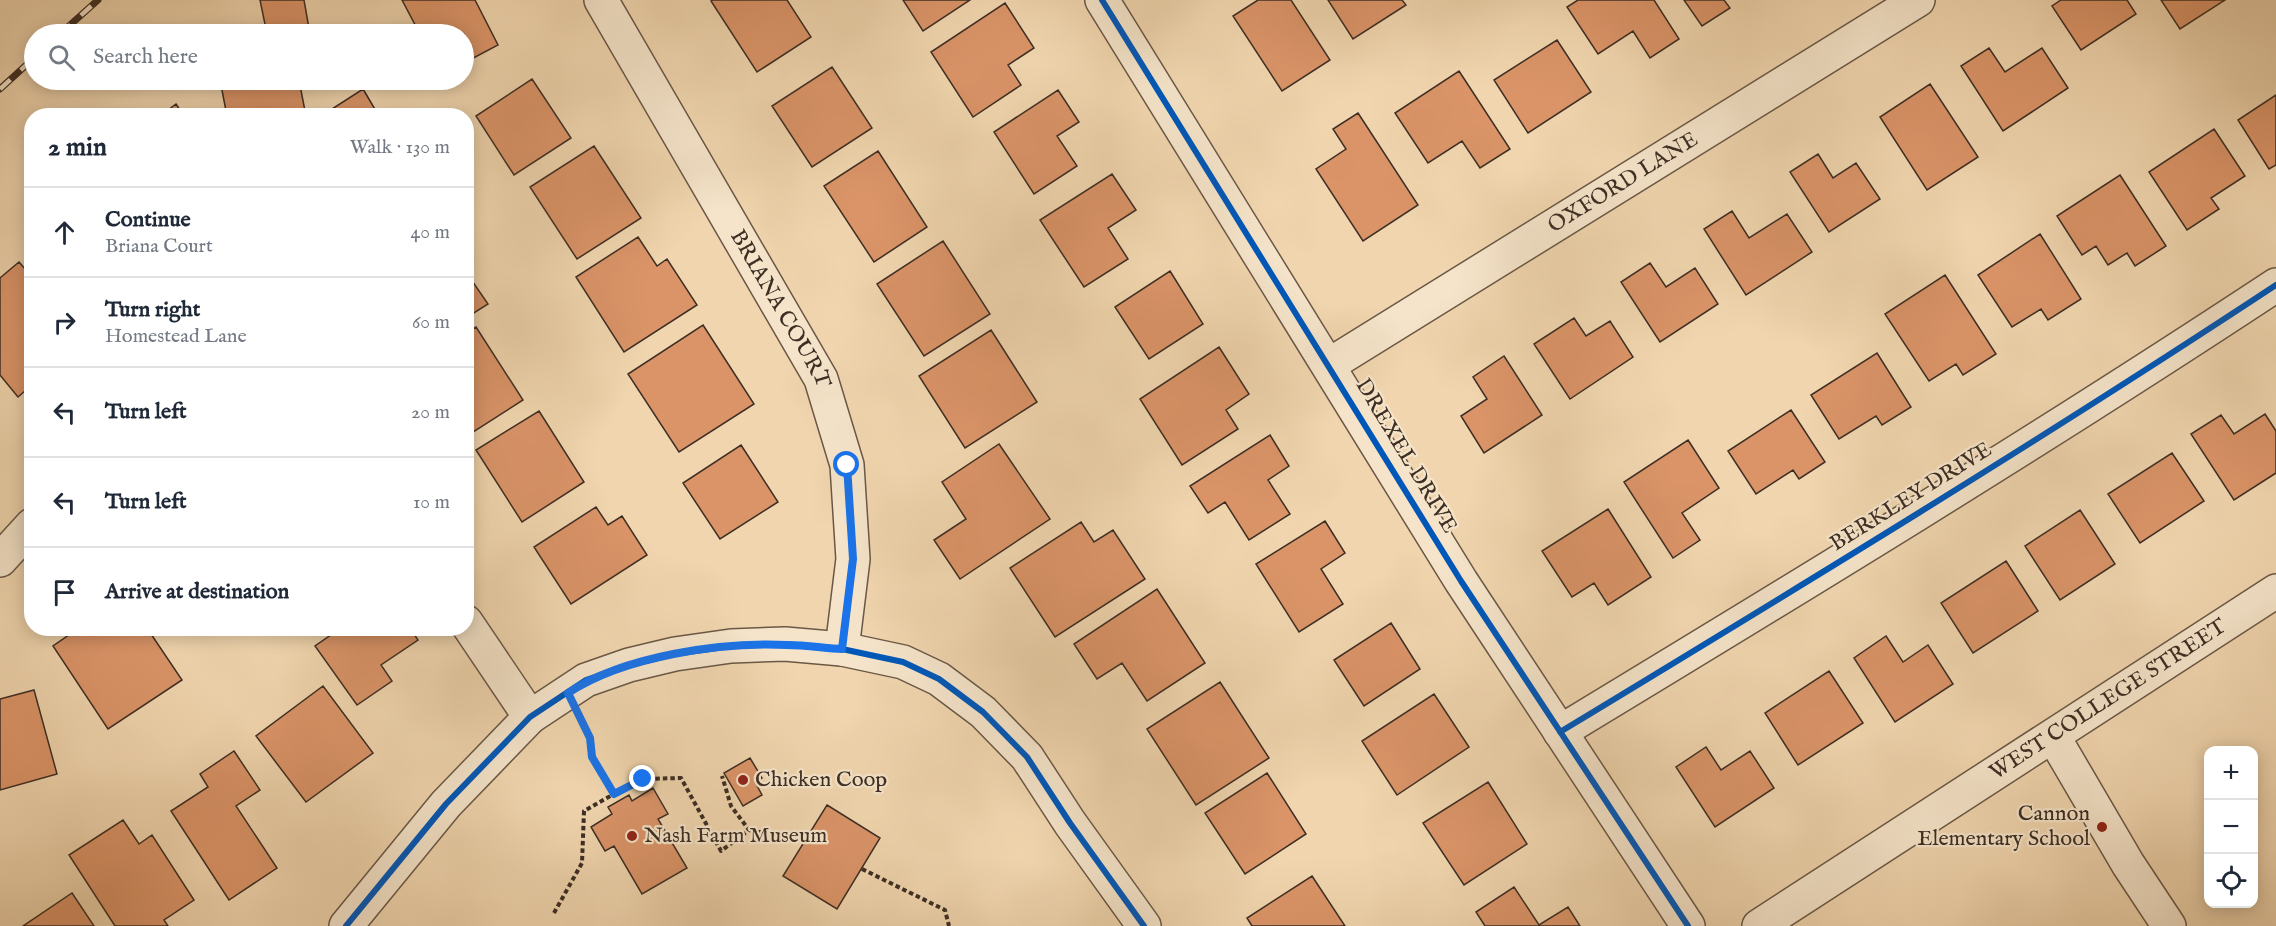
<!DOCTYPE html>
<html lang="en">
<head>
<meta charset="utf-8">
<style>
	:root { --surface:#fff; --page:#f6f6f7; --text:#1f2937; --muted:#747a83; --line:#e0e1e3 }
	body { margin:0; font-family:"IM FELL English",serif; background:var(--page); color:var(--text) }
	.controls { position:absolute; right:18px; bottom:18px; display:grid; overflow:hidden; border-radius:12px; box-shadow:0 3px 15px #0003 }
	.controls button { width:54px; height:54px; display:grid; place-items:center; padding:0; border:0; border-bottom:2px solid var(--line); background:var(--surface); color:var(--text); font:30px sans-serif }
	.stop { position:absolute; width:18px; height:18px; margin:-14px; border:4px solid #1a73e8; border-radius:50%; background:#fff }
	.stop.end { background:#1a73e8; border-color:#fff; box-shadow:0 2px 6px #0008 }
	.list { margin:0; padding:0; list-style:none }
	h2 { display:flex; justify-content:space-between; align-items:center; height:78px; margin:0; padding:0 24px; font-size:26px }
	h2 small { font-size:20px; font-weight:400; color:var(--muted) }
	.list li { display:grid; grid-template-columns:39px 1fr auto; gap:18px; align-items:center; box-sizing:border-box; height:90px; padding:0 24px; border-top:2px solid var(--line) }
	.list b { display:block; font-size:22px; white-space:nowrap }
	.list p { margin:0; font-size:20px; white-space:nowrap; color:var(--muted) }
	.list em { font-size:20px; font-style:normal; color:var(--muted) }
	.icon { flex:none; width:33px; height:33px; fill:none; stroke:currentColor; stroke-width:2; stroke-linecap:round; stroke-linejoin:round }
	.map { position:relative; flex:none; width:2276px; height:926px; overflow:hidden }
	.search { position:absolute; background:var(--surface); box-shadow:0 3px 15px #0003; left:24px; top:24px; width:450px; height:66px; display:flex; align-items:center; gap:15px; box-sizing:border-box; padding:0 21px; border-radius:33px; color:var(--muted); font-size:22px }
	.panel { position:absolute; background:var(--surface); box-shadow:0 3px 15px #0003; left:24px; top:108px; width:450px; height:528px; border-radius:24px }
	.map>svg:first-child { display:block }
	.building { fill:#da9468; stroke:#3d2e24; stroke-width:1.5 }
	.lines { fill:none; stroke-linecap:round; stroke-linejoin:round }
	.minor-casing { stroke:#6a5846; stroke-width:36 }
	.path { stroke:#3d2e24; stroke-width:4; stroke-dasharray:4.5 3; stroke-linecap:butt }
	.minor { stroke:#f5e4ca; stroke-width:33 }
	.rail-casing { stroke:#3d2e24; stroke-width:7 }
	.rail { stroke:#f5e4ca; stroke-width:4.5; stroke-dasharray:14; stroke-linecap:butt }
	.cycleway-casing { stroke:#f5e4ca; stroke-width:10 }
	.cycleway { stroke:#0057b8; stroke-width:6 }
	.route { stroke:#1a73e8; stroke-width:8 }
	.poi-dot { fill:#8f2418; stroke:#f5e4ca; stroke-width:2 }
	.labels { text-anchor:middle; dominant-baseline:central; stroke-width:4.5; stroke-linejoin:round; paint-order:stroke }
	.street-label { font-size:22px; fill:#3d2e24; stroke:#f5e4ca }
	.poi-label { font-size:22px; fill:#3d2e24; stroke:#f5e4ca; text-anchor:start }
</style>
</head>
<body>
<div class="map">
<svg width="2276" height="926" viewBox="0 0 2276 926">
	<rect width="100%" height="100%" fill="#f0d5ae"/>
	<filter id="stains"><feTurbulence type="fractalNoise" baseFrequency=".00333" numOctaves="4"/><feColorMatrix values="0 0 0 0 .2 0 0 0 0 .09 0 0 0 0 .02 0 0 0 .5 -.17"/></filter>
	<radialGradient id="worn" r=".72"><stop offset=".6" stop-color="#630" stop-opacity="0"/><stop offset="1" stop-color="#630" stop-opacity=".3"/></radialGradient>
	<path class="building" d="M260 0H304L310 34H267Z
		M402 0H475L498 45 464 63V34H420Z
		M713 0H787L811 37 757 72 711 1Z
		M903 0H970L923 31Z
		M1258 0H1291L1330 60 1282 91 1233 16Z
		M1328 0H1402L1406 5 1353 39Z
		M1578 0H1654L1679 39 1650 58 1633 31 1598 54 1567 7Z
		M1684 0H1724L1730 8 1702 26Z
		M2061 0H2127L2136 14 2081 50 2052 6Z
		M2161 0H2225L2180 29Z
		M1005 3 1034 48 1008 65 1021 85 973 117 931 52Z
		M1557 40 1591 92 1528 133 1494 80Z
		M1989 48 2005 72 2042 48 2068 88 2003 131 1961 66Z
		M832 67 872 128 812 167 772 106Z
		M1459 71 1510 149 1480 168 1462 141 1428 163 1395 113Z
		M532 79 571 138 514 175 476 116Z
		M220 80H299L306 116H227Z
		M1930 84 1978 157 1927 190 1880 117Z
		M363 89 379 116H321Z
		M1058 90 1079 122 1057 136 1077 166 1034 194 994 132Z
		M2276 95V165L2269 169 2238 120Z
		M176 104 184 116H160Z
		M1358 113 1418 205 1363 241 1316 169 1346 149 1333 129Z
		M2214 129 2245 176 2211 198 2219 209 2187 230 2149 172Z
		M594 146 641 218 577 259 530 187Z
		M878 151 927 227 874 262 824 186Z
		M1818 154 1833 178 1856 163 1880 199 1829 232 1790 172Z
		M1112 174 1136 210 1108 228 1128 259 1084 287 1040 220Z
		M2120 175 2166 246 2135 266 2127 253 2108 265 2096 246 2082 255 2057 216Z
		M1732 211 1749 238 1787 214 1812 252 1746 295 1704 229Z
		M2040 234 2081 299 2048 320 2041 309 2012 327 1978 275Z
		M638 237 657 266 667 259 697 305 624 352 576 277Z
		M943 241 990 314 924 356 877 284Z
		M19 262 32 277V343L27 346 32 351V385L18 397 0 375V278Z
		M1650 263 1666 287 1695 268 1718 304 1660 342 1621 282Z
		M1170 271 1203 324 1149 359 1115 307Z
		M466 272 488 304 466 318Z
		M1945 275 1996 354 1963 375 1956 364 1929 381 1885 314Z
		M1574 318 1586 336 1610 321 1633 357 1570 399 1534 344Z
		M703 325 754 404 679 452 628 374Z
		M476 327 523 400 467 436 466 333Z
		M991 330 1037 402 965 448 919 376Z
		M1219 347 1249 394 1226 410 1238 429 1182 465 1140 399Z
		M1877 353 1911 407 1882 425 1876 416 1839 439 1811 395Z
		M1504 356 1542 415 1484 453 1461 416 1487 399 1473 377Z
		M1791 410 1825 462 1799 479 1793 470 1756 494 1728 451Z
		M539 411 584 482 522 522 476 450Z
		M2265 414 2276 431V473L2234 500 2191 434 2221 415 2234 434Z
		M1270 435 1289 466 1268 480 1290 514 1249 540 1225 502 1208 513 1190 486Z
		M1688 440 1719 488 1682 513 1700 540 1673 558 1624 482Z
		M999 444 1050 519 960 579 934 540 966 519 942 482Z
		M741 445 778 502 720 539 683 483Z
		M2172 453 2204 501 2140 543 2108 494Z
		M596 507 608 525 622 516 647 555 571 604 534 547Z
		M1608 509 1651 577 1608 605 1594 583 1572 597 1542 551Z
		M2080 510 2115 564 2060 600 2025 546Z
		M1325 521 1345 553 1321 569 1343 604 1299 632 1256 564Z
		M1081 522 1094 542 1113 530 1145 579 1055 637 1010 568Z
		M2006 561 2038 611 1973 653 1941 603Z
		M1157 589 1205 663 1147 701 1122 663 1097 679 1074 644Z
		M1391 623 1420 669 1364 706 1334 660Z
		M79 628H147L182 680 108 729 53 646Z
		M341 628H410L418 640 381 665 392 681 357 705 315 646Z
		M1886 636 1903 662 1928 645 1953 684 1895 722 1854 658Z
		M1829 671 1863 723 1798 765 1765 713Z
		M1220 682 1269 758 1196 805 1147 729Z
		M323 686 373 753 306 802 256 736Z
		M34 690 57 774 0 790V699Z
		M1434 694 1469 747 1397 795 1362 741Z
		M1706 747 1721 770 1750 751 1774 788 1715 827 1676 767Z
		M234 751 260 790 236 806 277 868 229 900 171 811 208 787 200 774Z
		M750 758 762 778 755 782 762 795 743 806 724 773Z
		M1267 773 1306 834 1245 874 1205 813Z
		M1488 782 1527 844 1464 885 1423 823Z
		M653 788 668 814 658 819 687 868 642 894 614 846 605 851 591 827 612 814 608 807 629 795 632 801Z
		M827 805 880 838 837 909 783 876Z
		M123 820 139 844 152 835 194 900 164 920 168 926H115L69 855Z
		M1312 876 1345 926H1252L1247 918Z
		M1514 887 1539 925 1568 907 1580 926H1485L1476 912Z
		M72 893 94 926H23Z"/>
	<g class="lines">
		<defs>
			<g id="minor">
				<path id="s1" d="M601 0 821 379 847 465 853 559 842 649"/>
				<path d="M1102 0 1461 581 1688 926"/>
				<path id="s2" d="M1329 365 1918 0"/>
				<path d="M0 560 32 525"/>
				<path d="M466 622 530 717"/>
				<path d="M1560 732C1801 586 2041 440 2276 285"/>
				<path d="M2053 736 2128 864 2169 926"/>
				<path d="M346 926 446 804 530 717 586 680 629 665 675 654 731 646 785 644 842 649 903 662 939 679 983 712 1027 757 1070 823 1144 926"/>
				<path id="s3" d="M1759 926 2276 591"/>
			</g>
		</defs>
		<use href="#minor" class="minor-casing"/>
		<path class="path" d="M614 794 643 779 681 778 721 851 749 830 731 806 722 776
			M749 830 805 841
			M862 869 945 910 949 926
			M554 913 582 863 584 811 614 794 592 757 590 738 582 723"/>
		<use href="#minor" class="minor"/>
		<defs>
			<path id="rail" d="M60 34 98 0
				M0 89 34 58"/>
		</defs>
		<use href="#rail" class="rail-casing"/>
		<use href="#rail" class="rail"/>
		<defs>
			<path id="cycleway" d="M1102 0 1461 581 1688 926
				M1560 732C1801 586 2041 440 2276 285
				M346 926 446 804 530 717 586 680 629 665 675 654 731 646 785 644 842 649 903 662 939 679 983 712 1027 757 1070 823 1144 926"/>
		</defs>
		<use href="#cycleway" class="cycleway-casing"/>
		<use href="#cycleway" class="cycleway"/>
	</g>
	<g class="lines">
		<path class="route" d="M643 779 614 794 592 757 590 738 568 693C624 656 720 642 787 645 805 645 824 648 842 649L853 559 847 465"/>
	</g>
	<g class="poi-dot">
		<circle cx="743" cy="780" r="6"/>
		<circle cx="2102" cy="827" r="6"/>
		<circle cx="632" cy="836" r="6"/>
	</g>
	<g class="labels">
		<g class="street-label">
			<text stroke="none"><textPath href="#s2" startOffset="346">OXFORD LANE</textPath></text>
			<text stroke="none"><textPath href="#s1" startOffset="357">BRIANA COURT</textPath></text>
			<text transform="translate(1406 456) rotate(59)">DREXEL DRIVE</text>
			<text transform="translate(1911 497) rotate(-32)">BERKLEY DRIVE</text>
			<text stroke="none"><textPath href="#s3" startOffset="416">WEST COLLEGE STREET</textPath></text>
		</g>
		<g class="poi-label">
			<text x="755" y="780">Chicken Coop</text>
			<text x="2090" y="814" text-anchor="end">Cannon<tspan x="2090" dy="25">Elementary School</tspan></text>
			<text x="644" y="836">Nash Farm Museum</text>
		</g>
	</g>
	<rect width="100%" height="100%" filter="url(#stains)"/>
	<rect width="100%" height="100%" fill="url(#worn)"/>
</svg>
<div class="controls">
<button>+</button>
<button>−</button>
<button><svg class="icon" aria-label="locate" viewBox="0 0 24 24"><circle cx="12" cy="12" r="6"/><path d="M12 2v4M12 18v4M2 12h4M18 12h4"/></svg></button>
</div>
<div class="stop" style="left:847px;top:465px"></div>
<div class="stop end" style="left:643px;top:779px"></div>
<div class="search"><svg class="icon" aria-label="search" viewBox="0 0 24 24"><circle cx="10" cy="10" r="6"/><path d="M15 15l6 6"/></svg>Search here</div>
<section class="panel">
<h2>2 min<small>Walk · 130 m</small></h2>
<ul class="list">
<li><svg class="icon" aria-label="ahead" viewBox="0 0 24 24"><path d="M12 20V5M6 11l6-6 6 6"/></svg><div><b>Continue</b><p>Briana Court</p></div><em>40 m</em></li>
<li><svg class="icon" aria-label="right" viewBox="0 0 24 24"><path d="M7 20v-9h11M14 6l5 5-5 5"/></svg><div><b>Turn right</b><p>Homestead Lane</p></div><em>60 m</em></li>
<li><svg class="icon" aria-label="left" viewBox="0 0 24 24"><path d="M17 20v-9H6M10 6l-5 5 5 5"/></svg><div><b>Turn left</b></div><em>20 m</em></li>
<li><svg class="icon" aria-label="left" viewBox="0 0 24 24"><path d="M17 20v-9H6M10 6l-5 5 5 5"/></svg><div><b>Turn left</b></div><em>10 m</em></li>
<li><svg class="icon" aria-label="arrive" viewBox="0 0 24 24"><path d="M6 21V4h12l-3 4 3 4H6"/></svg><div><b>Arrive at destination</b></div></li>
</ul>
</section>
</div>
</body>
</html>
